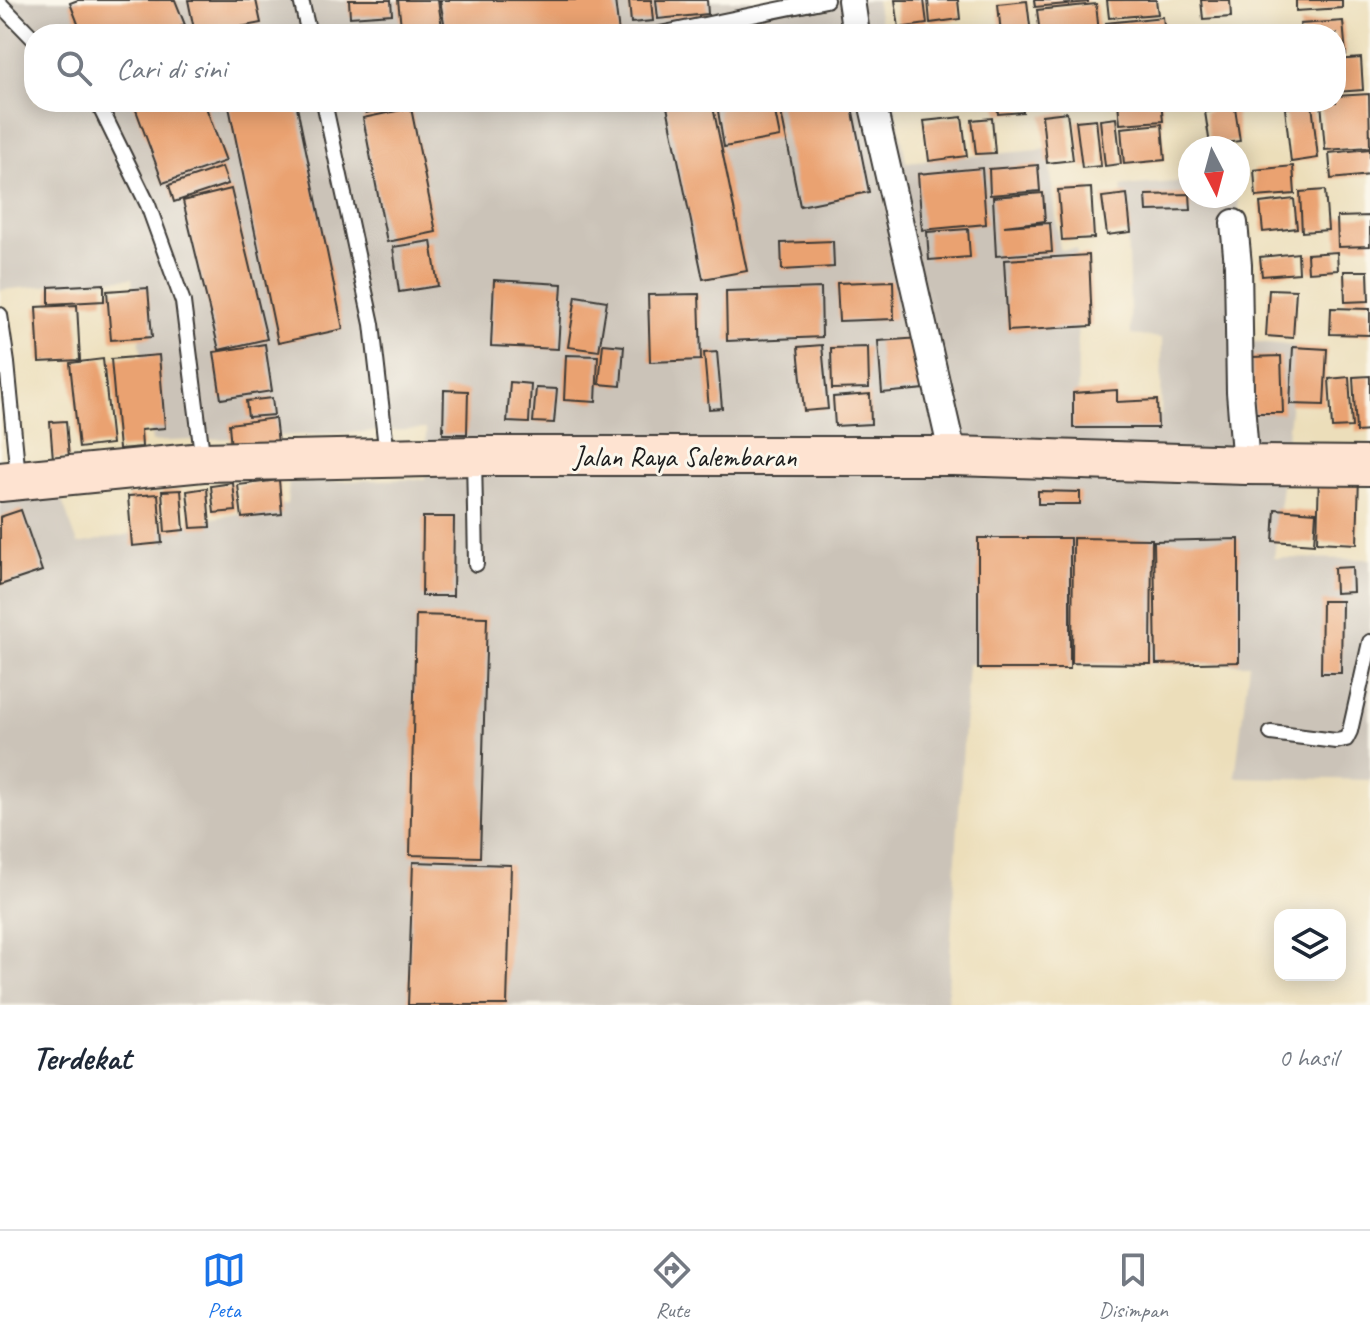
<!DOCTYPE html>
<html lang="id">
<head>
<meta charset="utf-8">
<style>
	:root { --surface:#fff; --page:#f6f6f7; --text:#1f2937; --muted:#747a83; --line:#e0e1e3; --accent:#1a73e8 }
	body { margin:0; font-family:Caveat,sans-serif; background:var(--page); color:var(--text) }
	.controls { position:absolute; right:24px; bottom:24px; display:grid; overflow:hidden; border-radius:16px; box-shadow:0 4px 20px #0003 }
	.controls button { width:72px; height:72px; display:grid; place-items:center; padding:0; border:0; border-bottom:2px solid var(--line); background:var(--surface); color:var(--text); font:40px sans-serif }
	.compass { position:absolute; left:1178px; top:136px; width:72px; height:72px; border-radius:50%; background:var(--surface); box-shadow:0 4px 20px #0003; rotate:174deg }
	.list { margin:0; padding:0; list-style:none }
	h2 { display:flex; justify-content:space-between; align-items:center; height:104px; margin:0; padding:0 32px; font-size:34px }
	h2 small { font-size:26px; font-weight:400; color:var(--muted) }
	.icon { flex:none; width:44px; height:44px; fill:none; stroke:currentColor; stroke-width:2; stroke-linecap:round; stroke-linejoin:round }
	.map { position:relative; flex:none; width:1370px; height:1005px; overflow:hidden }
	.search { position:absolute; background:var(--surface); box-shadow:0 4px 20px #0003; left:24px; right:24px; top:24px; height:88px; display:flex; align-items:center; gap:20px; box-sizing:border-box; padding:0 28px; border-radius:32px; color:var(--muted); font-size:30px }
	.sheet { height:224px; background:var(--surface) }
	nav { display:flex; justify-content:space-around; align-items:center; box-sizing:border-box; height:112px; border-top:2px solid var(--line); background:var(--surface); font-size:22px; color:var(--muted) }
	nav a { display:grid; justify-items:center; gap:4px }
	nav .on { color:var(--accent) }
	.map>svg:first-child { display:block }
	.industrial { fill:#cbc3b8 }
	.building { fill:#eaa271 }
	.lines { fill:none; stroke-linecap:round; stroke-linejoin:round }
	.service-casing { stroke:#3b3934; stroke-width:18 }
	.minor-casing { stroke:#3b3934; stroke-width:30 }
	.secondary-casing { stroke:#3b3934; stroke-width:42 }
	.service { stroke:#fff; stroke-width:14 }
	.minor { stroke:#fff; stroke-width:26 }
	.secondary { stroke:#fee3d1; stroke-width:38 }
	.labels { text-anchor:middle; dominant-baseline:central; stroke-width:6; stroke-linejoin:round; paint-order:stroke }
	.street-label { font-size:28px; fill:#1c1c1c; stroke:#fbf7ec }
</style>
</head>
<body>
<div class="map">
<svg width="1370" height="1005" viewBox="0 0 1370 1005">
	<rect width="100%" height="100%" fill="#fbf7ec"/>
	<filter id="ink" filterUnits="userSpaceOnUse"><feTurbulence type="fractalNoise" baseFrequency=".0125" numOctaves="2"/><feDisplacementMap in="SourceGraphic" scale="16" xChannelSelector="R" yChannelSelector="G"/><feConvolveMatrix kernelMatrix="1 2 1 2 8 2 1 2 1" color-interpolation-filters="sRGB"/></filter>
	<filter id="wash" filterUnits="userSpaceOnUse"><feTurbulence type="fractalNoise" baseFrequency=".006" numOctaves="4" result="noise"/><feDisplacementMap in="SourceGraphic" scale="32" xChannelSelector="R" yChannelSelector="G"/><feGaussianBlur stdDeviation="1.8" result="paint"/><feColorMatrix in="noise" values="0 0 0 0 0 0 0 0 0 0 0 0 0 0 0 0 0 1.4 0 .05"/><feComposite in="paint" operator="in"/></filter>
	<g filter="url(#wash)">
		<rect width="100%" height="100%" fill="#ecdeba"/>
		<path class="industrial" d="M0 0H876L882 34H34V102H895L906 162 1048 149 1060 250 1077 249 1078 416H1161L1162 338 1131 335 1127 231 1121 186 1190 181V196H1238L1248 341 1297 346 1274 558 1370 559V780L1235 777 1249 664H968L947 1005H0V489L55 482 78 544 287 504 289 482 425 479 426 429 152 442 132 278 0 290Z"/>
		<g id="blocks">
			<path class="building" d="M78 0H175L185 25 162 34H82L70 3Z
				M188 0H256L261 23 204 34H195Z
				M349 0H391L392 14 350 17Z
				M398 0H438L443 34H402Z
				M440 0H615L619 34H446Z
				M629 0H651L653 21 631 23Z
				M656 0H707L708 14 658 19Z
				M895 0H924L927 24 899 28Z
				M928 0H958L960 19 930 23Z
				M1034 0H1088V2L1035 7Z
				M1107 0H1156L1158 14 1109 18Z
				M1201 0H1230L1231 17 1203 19Z
				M1296 0H1342V8L1296 11Z
				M1027 1 1031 34H1001L998 4Z
				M1096 4 1099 33 1040 34 1037 10Z
				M1163 17 1165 34H1107L1106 23Z
				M1343 21 1346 55 1336 56V34H1301L1300 24Z
				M1361 58 1363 90 1336 92V60Z
				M1369 94 1370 147 1325 150 1321 102H1336V96Z
				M133 102H204L226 161 163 183Z
				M228 102H296L343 329 278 343Z
				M363 102H405L406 106 365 113Z
				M666 102H712L747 271 703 279Z
				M732 102H773L780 137 724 147 718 111Z
				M779 102H851L869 192 800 206Z
				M997 102H1022L1023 112 998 114Z
				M1118 102H1161L1163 121 1120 124Z
				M1312 104 1318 158 1291 162 1285 108Z
				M411 108 436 232 387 242 363 118Z
				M1235 108 1240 141 1210 145 1205 112Z
				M1067 112 1073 160 1047 163 1042 115Z
				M962 117 967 156 929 161 924 121Z
				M992 118 995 153 976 154 972 120Z
				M1116 118 1121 164 1105 166 1100 120Z
				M1096 119 1101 166 1082 168 1076 121Z
				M1162 124 1165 160 1124 164 1121 128Z
				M1370 149V175L1331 179 1329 153Z
				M1038 165 1040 191 990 195 989 169Z
				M1293 166 1295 194 1256 197 1254 170Z
				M222 167 228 184 174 202 169 185Z
				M982 168 986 224 922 230 918 174Z
				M1091 188 1094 238 1062 240 1058 190Z
				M231 189 267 339 219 350 183 201Z
				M1325 190 1328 230 1302 232 1300 192Z
				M1043 193 1045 221 1004 226 1050 223 1052 252 996 256 993 197Z
				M1127 194 1131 232 1107 235 1102 197Z
				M1190 194 1191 210 1147 211 1146 195Z
				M1294 199 1297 228 1263 232 1260 203Z
				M1370 216V246L1338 247 1337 217Z
				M968 229 970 257 929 260 927 232Z
				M431 241 438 286 399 292 393 247Z
				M833 241 834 267 782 270 781 243Z
				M1337 252 1338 270 1308 272 1307 254Z
				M1298 253 1299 273 1262 276 1260 257Z
				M1089 255 1092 326 1008 331 1004 260Z
				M1344 271H1368L1369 301 1345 302Z
				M494 280 562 284 558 349 491 346Z
				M893 281 894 319 839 321 837 283Z
				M104 284V301L49 304V287Z
				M148 288 152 337 111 340 107 291Z
				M821 288 822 337 727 341 726 291Z
				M1269 289 1296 290 1293 338 1266 336Z
				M699 294 701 360 650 362 648 295Z
				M576 296 607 301 599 351 568 347Z
				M77 305 80 360 39 362 36 307Z
				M1331 308 1370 309V335L1330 334Z
				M921 338 925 389 882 393 878 341Z
				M265 344 272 391 221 399 214 352Z
				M603 344 624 346 621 386 599 384Z
				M822 345 828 409 804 411 798 347Z
				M868 347 869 388 832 389 831 348Z
				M1293 347 1327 349 1324 405 1290 404Z
				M717 352 722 408 709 409 704 353Z
				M159 355 165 428 141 430 142 447 119 449 111 359Z
				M566 355 598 356 596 402 564 400Z
				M1281 356 1283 413H1254L1252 357Z
				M103 359 112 444 79 448 70 363Z
				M1370 376V431L1356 432 1353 377Z
				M1349 377 1352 427 1332 428 1329 379Z
				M510 382 531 384 529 423 507 422Z
				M536 388 557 389 554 423 533 422Z
				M444 390 468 391 467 434H443Z
				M1117 390V402L1157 400 1158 428H1073V393Z
				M870 394 871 424 835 426 833 397Z
				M272 398 274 415 248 417 246 401Z
				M275 418 278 443 231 449 229 424Z
				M66 421 69 458 53 459 50 422Z
				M1319 475 1359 476 1357 544 1317 542Z
				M279 480 282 514 242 518 238 485Z
				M233 483 236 511 214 513 211 486Z
				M207 488 210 527 191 528 187 491Z
				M181 490 184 530 165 532 162 491Z
				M1038 491 1080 492V504H1038Z
				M158 494 162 543 132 546 128 496Z
				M1275 509 1316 512 1314 544 1273 541Z
				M21 510 42 571 0 585V517Z
				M423 517H454L453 596H422Z
				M978 538H1070V669H978Z
				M1073 538 1152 539 1151 664 1072 663Z
				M1239 539V662L1156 664 1154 541Z
				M1352 567 1353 592 1335 593 1334 568Z
				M1322 601H1342L1341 673H1321Z
				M416 615 487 617 480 857 410 855Z
				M413 862 511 865 507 1005H408Z"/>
		</g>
	</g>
	<g filter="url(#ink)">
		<use href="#blocks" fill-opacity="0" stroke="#3b3934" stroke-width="2"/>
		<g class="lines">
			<defs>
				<path id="service" d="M301 0 309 34
					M0 4 34 39
					M660 34 826 0
					M96 102 100 107 148 205 183 302 203 462
					M324 102 372 324 387 456
					M0 315 7 363 18 477
					M474 456 476 564
					M1271 733 1336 741 1346 739 1350 731 1370 642"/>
				<path id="minor" d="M851 0 856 34
					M872 102 953 456
					M1234 223 1238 265 1240 392 1246 465"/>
				<path id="secondary" d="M0 482 203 462 474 456H953L1246 465 1370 466"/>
			</defs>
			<use href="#service" class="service-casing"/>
			<use href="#minor" class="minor-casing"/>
			<use href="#secondary" class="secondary-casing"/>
			<use href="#service" class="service"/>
			<use href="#minor" class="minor"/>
			<use href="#secondary" class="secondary"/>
		</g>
	</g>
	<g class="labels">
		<g class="street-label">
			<text x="685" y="456">Jalan Raya Salembaran</text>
		</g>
	</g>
</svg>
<div class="controls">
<button><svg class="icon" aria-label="layers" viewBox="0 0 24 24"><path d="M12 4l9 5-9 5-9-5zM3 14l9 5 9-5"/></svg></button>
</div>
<svg class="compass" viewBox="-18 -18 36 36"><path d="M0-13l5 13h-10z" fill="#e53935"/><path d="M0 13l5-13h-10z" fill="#747a83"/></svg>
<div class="search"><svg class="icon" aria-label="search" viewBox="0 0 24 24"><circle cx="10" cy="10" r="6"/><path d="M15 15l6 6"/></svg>Cari di sini</div>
</div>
<section class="sheet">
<h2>Terdekat<small>0 hasil</small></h2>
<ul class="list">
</ul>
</section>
<nav>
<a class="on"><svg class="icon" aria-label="map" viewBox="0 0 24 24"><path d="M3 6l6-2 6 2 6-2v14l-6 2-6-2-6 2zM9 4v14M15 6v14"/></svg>Peta</a>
<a><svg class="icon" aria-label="directions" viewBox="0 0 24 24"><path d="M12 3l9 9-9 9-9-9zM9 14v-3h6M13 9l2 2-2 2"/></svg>Rute</a>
<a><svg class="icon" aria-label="saved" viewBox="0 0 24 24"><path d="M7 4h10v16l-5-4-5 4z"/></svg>Disimpan</a>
</nav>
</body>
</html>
